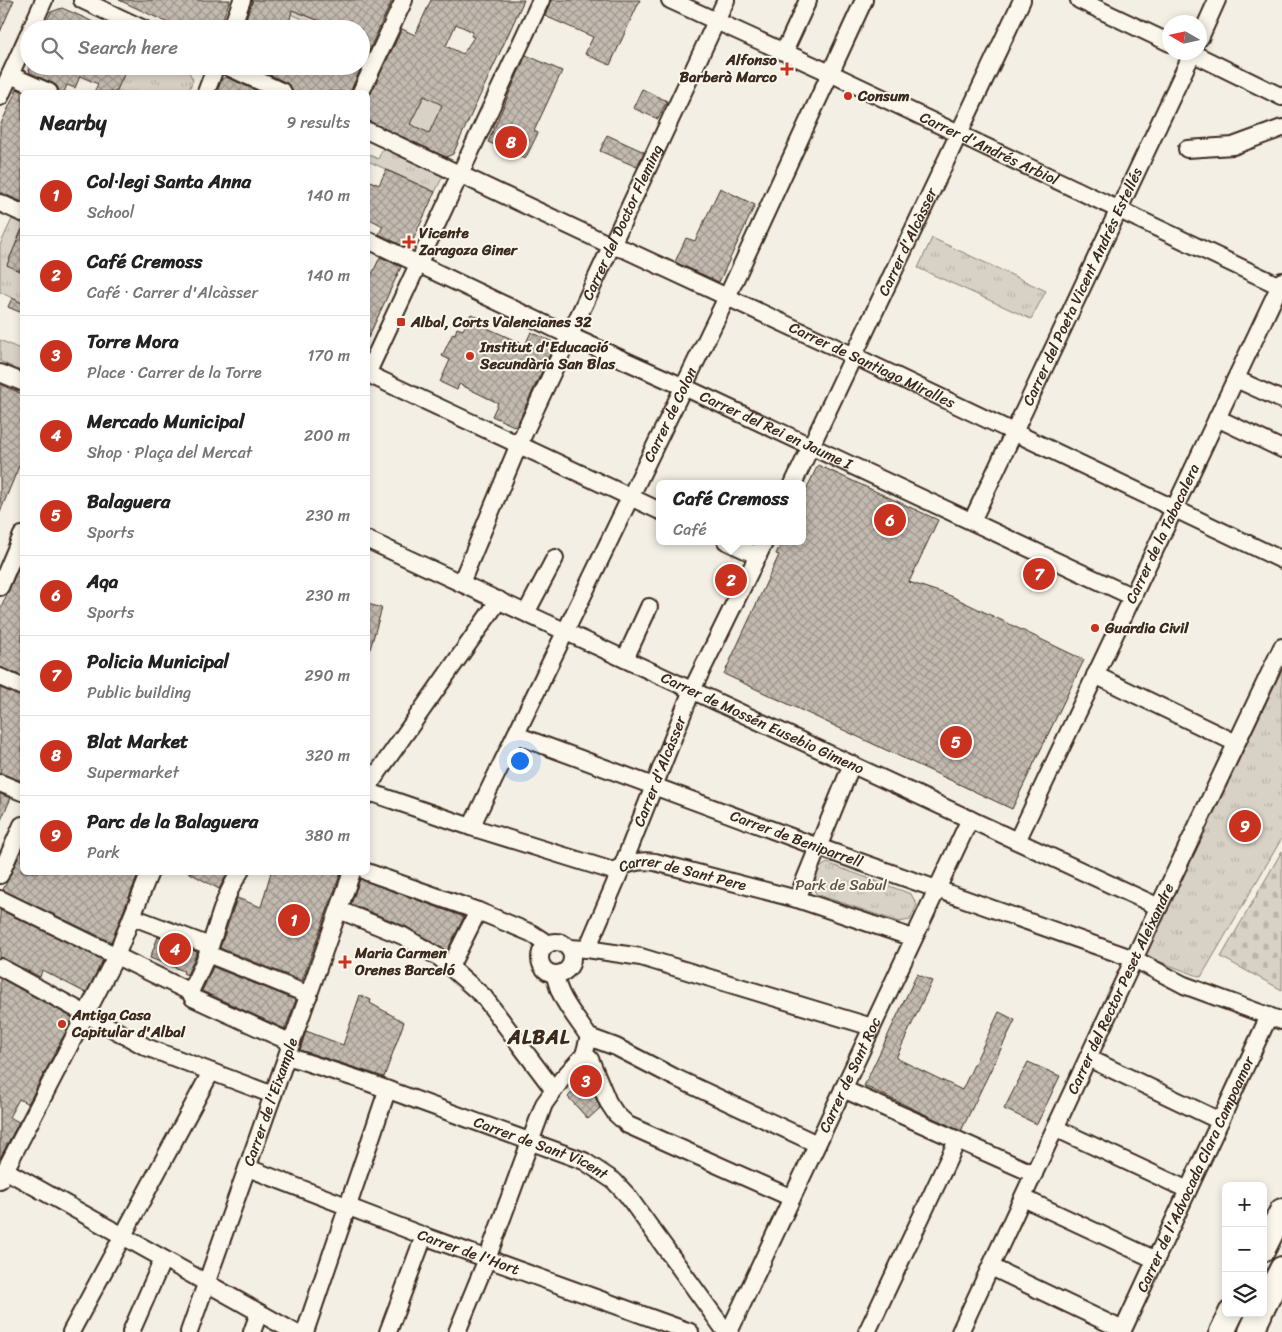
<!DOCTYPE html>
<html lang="en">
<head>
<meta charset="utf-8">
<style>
	:root { --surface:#fff; --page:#f6f6f6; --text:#222; --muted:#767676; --line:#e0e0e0; --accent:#c8321e }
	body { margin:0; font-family:Sriracha,sans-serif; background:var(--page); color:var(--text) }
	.controls { position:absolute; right:15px; bottom:15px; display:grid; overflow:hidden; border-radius:8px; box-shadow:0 2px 8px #0003 }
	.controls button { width:45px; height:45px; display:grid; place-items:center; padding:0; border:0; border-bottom:1px solid var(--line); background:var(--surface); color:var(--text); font:25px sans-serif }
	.compass { position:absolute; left:1162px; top:15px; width:45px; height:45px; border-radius:50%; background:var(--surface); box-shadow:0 2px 8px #0003; rotate:279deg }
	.you { position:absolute; left:519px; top:760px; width:18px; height:18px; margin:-12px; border:4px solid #fff; border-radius:50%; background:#1a73e8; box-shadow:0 0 0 8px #1a73e833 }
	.badge { display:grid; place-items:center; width:32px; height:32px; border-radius:50%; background:var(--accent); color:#fff; font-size:16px; font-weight:700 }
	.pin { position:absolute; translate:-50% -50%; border:2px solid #fff; box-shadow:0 1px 5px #0006 }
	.popup { position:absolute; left:656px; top:480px; width:150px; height:65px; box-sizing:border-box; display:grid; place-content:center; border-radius:8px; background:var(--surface); filter:drop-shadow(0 1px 4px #0005); font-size:16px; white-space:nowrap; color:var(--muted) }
	.popup b { font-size:19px; color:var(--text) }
	.popup::after { content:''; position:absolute; left:50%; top:100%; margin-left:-10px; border:10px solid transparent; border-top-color:var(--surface) }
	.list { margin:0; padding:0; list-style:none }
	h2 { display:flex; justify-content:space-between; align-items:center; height:65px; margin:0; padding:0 20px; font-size:21px }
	h2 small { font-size:16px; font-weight:400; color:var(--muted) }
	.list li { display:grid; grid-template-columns:32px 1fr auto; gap:15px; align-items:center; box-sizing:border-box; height:80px; padding:0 20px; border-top:1px solid var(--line) }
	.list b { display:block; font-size:19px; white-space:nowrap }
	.list p { margin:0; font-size:16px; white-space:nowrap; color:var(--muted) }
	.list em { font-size:16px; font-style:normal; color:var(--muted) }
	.icon { flex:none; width:28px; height:28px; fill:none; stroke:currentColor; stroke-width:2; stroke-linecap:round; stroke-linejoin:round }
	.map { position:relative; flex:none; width:1282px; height:1332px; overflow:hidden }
	.search { position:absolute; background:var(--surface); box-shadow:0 2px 8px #0003; left:20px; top:20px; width:350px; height:55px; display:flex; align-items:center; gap:12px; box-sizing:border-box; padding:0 18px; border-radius:28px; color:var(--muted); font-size:19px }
	.panel { position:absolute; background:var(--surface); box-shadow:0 2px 8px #0003; left:20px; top:90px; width:350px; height:785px; border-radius:8px }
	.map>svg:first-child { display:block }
	.grass { fill:url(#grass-tufts); stroke:#8a7e72 }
	.cemetery { fill:url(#cemetery-stones); stroke:#8a7e72 }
	.garden { fill:#d8d1c6; stroke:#8a7e72 }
	.building { fill:url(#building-cross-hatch); stroke:#3b2a1e; fill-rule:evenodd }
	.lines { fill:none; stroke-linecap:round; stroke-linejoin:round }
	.minor-casing { stroke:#3b2a1e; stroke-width:20 }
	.highway-casing { stroke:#3b2a1e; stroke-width:28 }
	.minor { stroke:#fbf7ec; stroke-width:16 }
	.highway { stroke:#fbf7ec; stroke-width:24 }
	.poi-dot { fill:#c8321e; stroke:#fbf7ec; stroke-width:2 }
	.labels { text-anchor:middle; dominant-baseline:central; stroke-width:4; stroke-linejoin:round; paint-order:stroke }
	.poi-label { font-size:15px; font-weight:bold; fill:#3b2a1e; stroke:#fbf7ec; text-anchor:start }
	.street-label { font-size:15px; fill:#3b2a1e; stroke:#fbf7ec }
	.park-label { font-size:15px; fill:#625448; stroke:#fbf7ec }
	.district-label { font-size:20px; font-weight:bold; letter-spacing:1px; fill:#3b2a1e; stroke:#fbf7ec }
</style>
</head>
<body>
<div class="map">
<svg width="1282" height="1332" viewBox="0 0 1282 1332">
	<defs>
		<pattern id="grass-tufts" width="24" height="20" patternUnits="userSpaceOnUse" patternTransform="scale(1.25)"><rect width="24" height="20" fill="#d8d1c6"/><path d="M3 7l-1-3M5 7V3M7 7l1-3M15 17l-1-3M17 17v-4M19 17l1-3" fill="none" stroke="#bab4aa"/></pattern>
		<pattern id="cemetery-stones" width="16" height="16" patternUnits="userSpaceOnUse" patternTransform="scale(1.25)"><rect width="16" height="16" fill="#d8d1c6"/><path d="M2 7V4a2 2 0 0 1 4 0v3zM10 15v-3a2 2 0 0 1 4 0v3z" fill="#bab4aa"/></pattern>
		<pattern id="building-cross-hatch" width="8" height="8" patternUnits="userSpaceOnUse" patternTransform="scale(1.25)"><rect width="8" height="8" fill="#c3bbb0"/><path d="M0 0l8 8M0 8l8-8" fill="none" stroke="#a0988f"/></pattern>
	</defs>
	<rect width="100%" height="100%" fill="#f3efe4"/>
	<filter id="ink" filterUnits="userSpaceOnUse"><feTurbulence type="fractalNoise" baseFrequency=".02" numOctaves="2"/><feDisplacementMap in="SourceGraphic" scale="10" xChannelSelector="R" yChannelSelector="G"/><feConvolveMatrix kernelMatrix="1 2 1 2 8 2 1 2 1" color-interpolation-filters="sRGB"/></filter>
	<g filter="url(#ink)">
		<path class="grass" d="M128 66H186L193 80 188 92H116Z
			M383 148 443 176 435 192 368 161V154L378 159Z
			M12 219 22 224V229L7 265 22 272V303L0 292V245Z
			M932 238 1046 291 1031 319 918 268Z
			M1282 669V838L1201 977 1142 955 1214 813Z
			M827 863 911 894 917 905 910 920 899 922 816 894 812 885 818 869Z"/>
		<path class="cemetery" d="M1282 851V990L1221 957Z"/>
		<path class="garden" d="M292 10 341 29H298L301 18 290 14Z
			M432 77 441 101 440 104 442 105 431 134 402 121 418 108Z
			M0 340 22 350V372L0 361Z"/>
		<path class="building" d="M0 0H14L0 32Z
			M119 0H230L219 29H181Z
			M253 0H392L350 92H293L291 87 287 83 253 67 361 66V29H341L292 10 288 29H242Z
			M431 0H524L453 154 446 157 368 121V99L402 29 415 35ZM456 24 473 32 471 36 474 37 463 54 446 46ZM424 96 442 105 429 133 410 124Z
			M551 0H640L610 65 585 54 593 37 545 16Z
			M62 8 85 18 106 29H43L51 12Z
			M526 55 562 71 534 131 538 133 525 159 488 142Z
			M28 66H128L116 92H94L98 84 80 76 75 88 67 85 64 92H59L57 86 30 73Z
			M226 77 260 92H217L222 79Z
			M17 89 22 91V202L0 192V126Z
			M642 89 667 101 658 119 633 108Z
			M607 135 644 152 637 167 600 151Z
			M386 170 435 192 409 249 379 234 383 226 368 218V180L379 185Z
			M720 188 755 205 719 282 675 262 686 238 695 241Z
			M22 229V264L19 271 7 265Z
			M380 257 401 267 368 338V283Z
			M12 298 22 303V313L8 307Z
			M471 314 488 322 485 327 525 345 531 332 555 343 516 427 492 416 498 403 459 384 457 390 440 382 450 360 442 356 453 333 455 334 457 328 463 330Z
			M0 384 22 394V459L0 512Z
			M818 465 938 520 909 582 951 596 1084 660 1012 809 724 674 779 555 776 554 782 541H802V498Z
			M22 559V676L0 667V610Z
			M368 604 382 608 370 649 368 648Z
			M0 688 22 697V781L0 773Z
			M0 794 11 798 0 822Z
			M22 849V872H139L111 942 3 890Z
			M188 872H228L219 889Z
			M271 872H341L302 981 220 948 237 898 261 907Z
			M360 879 464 917 447 951 407 927 351 904Z
			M0 910 103 960 86 993 42 970 40 977 0 957Z
			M158 937 197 952 187 975 183 973 184 971 150 958Z
			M213 967 296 1000 285 1029 202 991Z
			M917 974 932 981 896 1058 962 1090 999 1012 1015 1020 961 1131 864 1086Z
			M0 978 73 1018 28 1104 19 1099 9 1117 19 1122 0 1158Z
			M360 995 371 1000 370 1003 404 1022 384 1077 300 1050 306 1031 343 1045Z
			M1028 1062 1060 1076 1037 1124 1004 1109Z
			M584 1074 586 1076 600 1108 588 1119 568 1097 579 1084Z"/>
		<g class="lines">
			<defs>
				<g id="minor">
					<path d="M82 0 144 29"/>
					<path id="s1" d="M670 0 830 73 1282 287"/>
					<path d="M1079 0 1170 43"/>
					<path d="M31 29 44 0"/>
					<path d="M231 29 242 0"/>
					<path d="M1200 38 1217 0"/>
					<path d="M784 52 808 0"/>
					<path d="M1190 52 1282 97"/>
					<path d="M226 66 283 92"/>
					<path d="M10 75 49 92"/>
					<path d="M206 92 216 66"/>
					<path d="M361 92 404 0"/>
					<path d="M0 97 29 33"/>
					<path id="s2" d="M368 131 612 246 626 250 854 356 1282 560"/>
					<path d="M1187 149 1233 146 1282 128"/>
					<path d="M0 203 22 213"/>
					<path id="s3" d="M368 240 570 336 684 387 1133 597"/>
					<path d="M368 372 541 0"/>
					<path d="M0 373 22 382"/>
					<path d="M368 374 660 511"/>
					<path d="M1236 379 1282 400"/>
					<path d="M1217 418 1282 449"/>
					<path id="s4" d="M793 484 1022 0"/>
					<path id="s5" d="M972 521 1193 52"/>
					<path id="s6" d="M368 540 1159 907"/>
					<path d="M726 541 758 556"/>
					<path id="s7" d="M461 583 519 444 726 0"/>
					<path d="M0 587 22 535"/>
					<path d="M526 613 555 558"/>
					<path d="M625 659 649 607"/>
					<path d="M1095 675 1236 743"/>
					<path d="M0 677 22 687"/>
					<path id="s8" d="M516 735 818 847 1134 959 1184 985 1282 1021"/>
					<path d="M0 783 22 792"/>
					<path id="s9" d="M369 792 471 827 613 871C627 864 638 859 655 862L797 899 913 938"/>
					<path d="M368 795 372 781 499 600"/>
					<path id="s10" d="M471 827 727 297 864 0"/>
					<path id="s11" d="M1017 841 1282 281"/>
					<path d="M367 872 478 911 531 933 548 944"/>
					<path d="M0 875 22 825"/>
					<path d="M0 899 190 992"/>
					<path d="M797 899 852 764"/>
					<path d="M339 910 403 936 440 958 484 997 553 1089"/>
					<path d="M133 917 210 946"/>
					<circle cx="556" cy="958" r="16"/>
					<path d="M568 948 587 949 641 957 872 1027"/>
					<path id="s12" d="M587 949 622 867 692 690 765 541"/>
					<path d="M208 954 309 995"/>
					<path d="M0 967 146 1047 273 1095"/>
					<path d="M450 967 478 911"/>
					<path d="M555 974C558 998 576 1017 589 1037"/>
					<path d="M190 992C196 979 203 966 208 952 218 925 223 897 240 872"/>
					<path d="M190 992 193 998 292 1043"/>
					<path d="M589 1037 616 1047 674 1077 817 1144"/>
					<path d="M584 1055 590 1059 608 1102 616 1114 628 1125 792 1198"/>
					<path id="s13" d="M287 1056 364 1081 584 1161 614 1181 627 1195 726 1332"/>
					<path d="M1088 1058 1220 1121"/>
					<path d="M843 1089 1034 1174"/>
					<path d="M1055 1128 1188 1190"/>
					<path id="s14" d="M248 1168 424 1236 690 1332"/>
					<path d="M5 1170 294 1332"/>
					<path d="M0 1180 116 956 150 872"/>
					<path d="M1023 1198 1156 1260"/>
					<path d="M991 1267 1123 1330"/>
					<path d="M71 1332 211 1072"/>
					<path d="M131 1332 163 1259"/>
					<path id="s15" d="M189 1332 352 872"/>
					<path d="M252 1332 259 1313"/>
					<path d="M305 1332 387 1091"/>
					<path d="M388 1332 424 1236"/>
					<path d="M457 1332 487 1259 544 1104 562 1079 584 1055 589 1037"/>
					<path id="s16" d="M729 1332 970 819"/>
					<path d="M867 1332 957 1141"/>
					<path id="s17" d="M960 1332 1134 959 1282 647"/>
					<path id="s18" d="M1122 1332 1269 1016"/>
				</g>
				<path id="highway" d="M1263 1249 1282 1211
					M1263 1307 1282 1269
					M1222 1332 1231 1313
					M1251 1332 1260 1313"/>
			</defs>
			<use href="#minor" class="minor-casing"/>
			<use href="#highway" class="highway-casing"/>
			<use href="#minor" class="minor"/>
			<use href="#highway" class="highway"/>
		</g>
	</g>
	<g class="poi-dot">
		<path d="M784.5 61.5h5v5h5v5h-5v5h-5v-5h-5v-5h5z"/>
		<circle cx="848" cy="96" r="5"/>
		<path d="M406.5 234.5h5v5h5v5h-5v5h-5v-5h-5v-5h5z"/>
		<rect x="396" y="317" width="10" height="10" rx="2.5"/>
		<circle cx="470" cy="356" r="5"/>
		<circle cx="1095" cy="628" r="5"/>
		<path d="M342.5 954.5h5v5h5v5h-5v5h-5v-5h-5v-5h5z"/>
		<circle cx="62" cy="1024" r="5"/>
	</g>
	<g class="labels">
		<g class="poi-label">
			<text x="777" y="60" text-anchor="end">Alfonso<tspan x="777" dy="17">Barberà Marco</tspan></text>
			<text x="858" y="96">Consum</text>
			<text x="419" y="233">Vicente<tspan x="419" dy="17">Zaragoza Giner</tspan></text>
			<text x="411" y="322">Albal, Corts Valencianes 32</text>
			<text x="480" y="347">Institut d'Educació<tspan x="480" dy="17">Secundària San Blas</tspan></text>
			<text x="1105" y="628">Guardia Civil</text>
			<text x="355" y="953">Maria Carmen<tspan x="355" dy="17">Orenes Barceló</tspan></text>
			<text x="72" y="1015">Antiga Casa<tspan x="72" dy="17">Capitular d'Albal</tspan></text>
		</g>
		<g class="street-label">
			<text stroke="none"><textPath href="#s1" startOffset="352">Carrer d'Andrés Arbiol</textPath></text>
			<text stroke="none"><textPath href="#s7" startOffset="395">Carrer del Doctor Fleming</textPath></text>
			<text stroke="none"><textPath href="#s4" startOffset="268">Carrer d'Alcàsser</textPath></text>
			<text stroke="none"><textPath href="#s5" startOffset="259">Carrer del Poeta Vicent Andrés Estellés</textPath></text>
			<text stroke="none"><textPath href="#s2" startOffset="556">Carrer de Santiago Miralles</textPath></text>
			<text stroke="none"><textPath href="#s10" startOffset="458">Carrer de Colon</textPath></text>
			<text stroke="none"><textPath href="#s3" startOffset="450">Carrer del Rei en Jaume I</textPath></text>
			<text stroke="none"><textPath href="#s11" startOffset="340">Carrer de la Tabacalera</textPath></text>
			<text stroke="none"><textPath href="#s6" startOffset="435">Carrer de Mossén Eusebio Gimeno</textPath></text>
			<text stroke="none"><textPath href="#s12" startOffset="192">Carrer d'Alcàsser</textPath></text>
			<text stroke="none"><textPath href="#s8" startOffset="299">Carrer de Beniparrell</textPath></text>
			<text stroke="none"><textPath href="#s9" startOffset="329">Carrer de Sant Pere</textPath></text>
			<text stroke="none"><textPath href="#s17" startOffset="379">Carrer del Rector Peset Aleixandre</textPath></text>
			<text stroke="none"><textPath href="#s16" startOffset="284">Carrer de Sant Roc</textPath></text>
			<text stroke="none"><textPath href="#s15" startOffset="244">Carrer de l'Eixample</textPath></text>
			<text stroke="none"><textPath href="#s13" startOffset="270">Carrer de Sant Vicent</textPath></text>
			<text stroke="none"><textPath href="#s18" startOffset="174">Carrer de l'Advocada Clara Campoamor</textPath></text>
			<text stroke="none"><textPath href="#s14" startOffset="236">Carrer de l'Hort</textPath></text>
		</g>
		<g class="park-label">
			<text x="841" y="885">Park de Sabul</text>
		</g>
		<g class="district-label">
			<text x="539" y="1037">ALBAL</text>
		</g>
	</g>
</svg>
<div class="controls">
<button>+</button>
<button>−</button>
<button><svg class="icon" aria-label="layers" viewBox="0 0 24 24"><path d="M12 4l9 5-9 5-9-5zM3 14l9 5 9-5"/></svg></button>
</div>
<svg class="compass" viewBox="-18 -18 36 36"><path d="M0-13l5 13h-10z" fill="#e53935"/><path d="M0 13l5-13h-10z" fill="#767676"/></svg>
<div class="you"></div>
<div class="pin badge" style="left:294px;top:920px">1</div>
<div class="pin badge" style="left:731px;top:580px">2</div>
<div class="popup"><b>Café Cremoss</b>Café</div>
<div class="pin badge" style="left:586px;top:1081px">3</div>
<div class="pin badge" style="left:175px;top:949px">4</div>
<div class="pin badge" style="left:956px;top:742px">5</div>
<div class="pin badge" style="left:890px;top:520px">6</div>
<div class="pin badge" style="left:1039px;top:574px">7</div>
<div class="pin badge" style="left:511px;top:142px">8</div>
<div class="pin badge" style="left:1245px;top:826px">9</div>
<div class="search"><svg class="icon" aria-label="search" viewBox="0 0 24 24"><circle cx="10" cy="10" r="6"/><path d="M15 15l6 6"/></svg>Search here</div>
<section class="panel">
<h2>Nearby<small>9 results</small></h2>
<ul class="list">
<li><span class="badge">1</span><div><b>Col·legi Santa Anna</b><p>School</p></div><em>140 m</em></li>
<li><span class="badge">2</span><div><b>Café Cremoss</b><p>Café · Carrer d'Alcàsser</p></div><em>140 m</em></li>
<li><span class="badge">3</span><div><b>Torre Mora</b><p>Place · Carrer de la Torre</p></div><em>170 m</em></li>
<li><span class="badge">4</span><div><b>Mercado Municipal</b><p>Shop · Plaça del Mercat</p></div><em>200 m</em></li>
<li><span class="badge">5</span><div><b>Balaguera</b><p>Sports</p></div><em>230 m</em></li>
<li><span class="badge">6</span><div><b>Aqa</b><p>Sports</p></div><em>230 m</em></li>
<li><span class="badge">7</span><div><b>Policia Municipal</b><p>Public building</p></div><em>290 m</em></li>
<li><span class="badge">8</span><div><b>Blat Market</b><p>Supermarket</p></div><em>320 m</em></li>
<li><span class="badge">9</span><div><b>Parc de la Balaguera</b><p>Park</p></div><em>380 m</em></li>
</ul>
</section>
</div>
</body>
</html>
